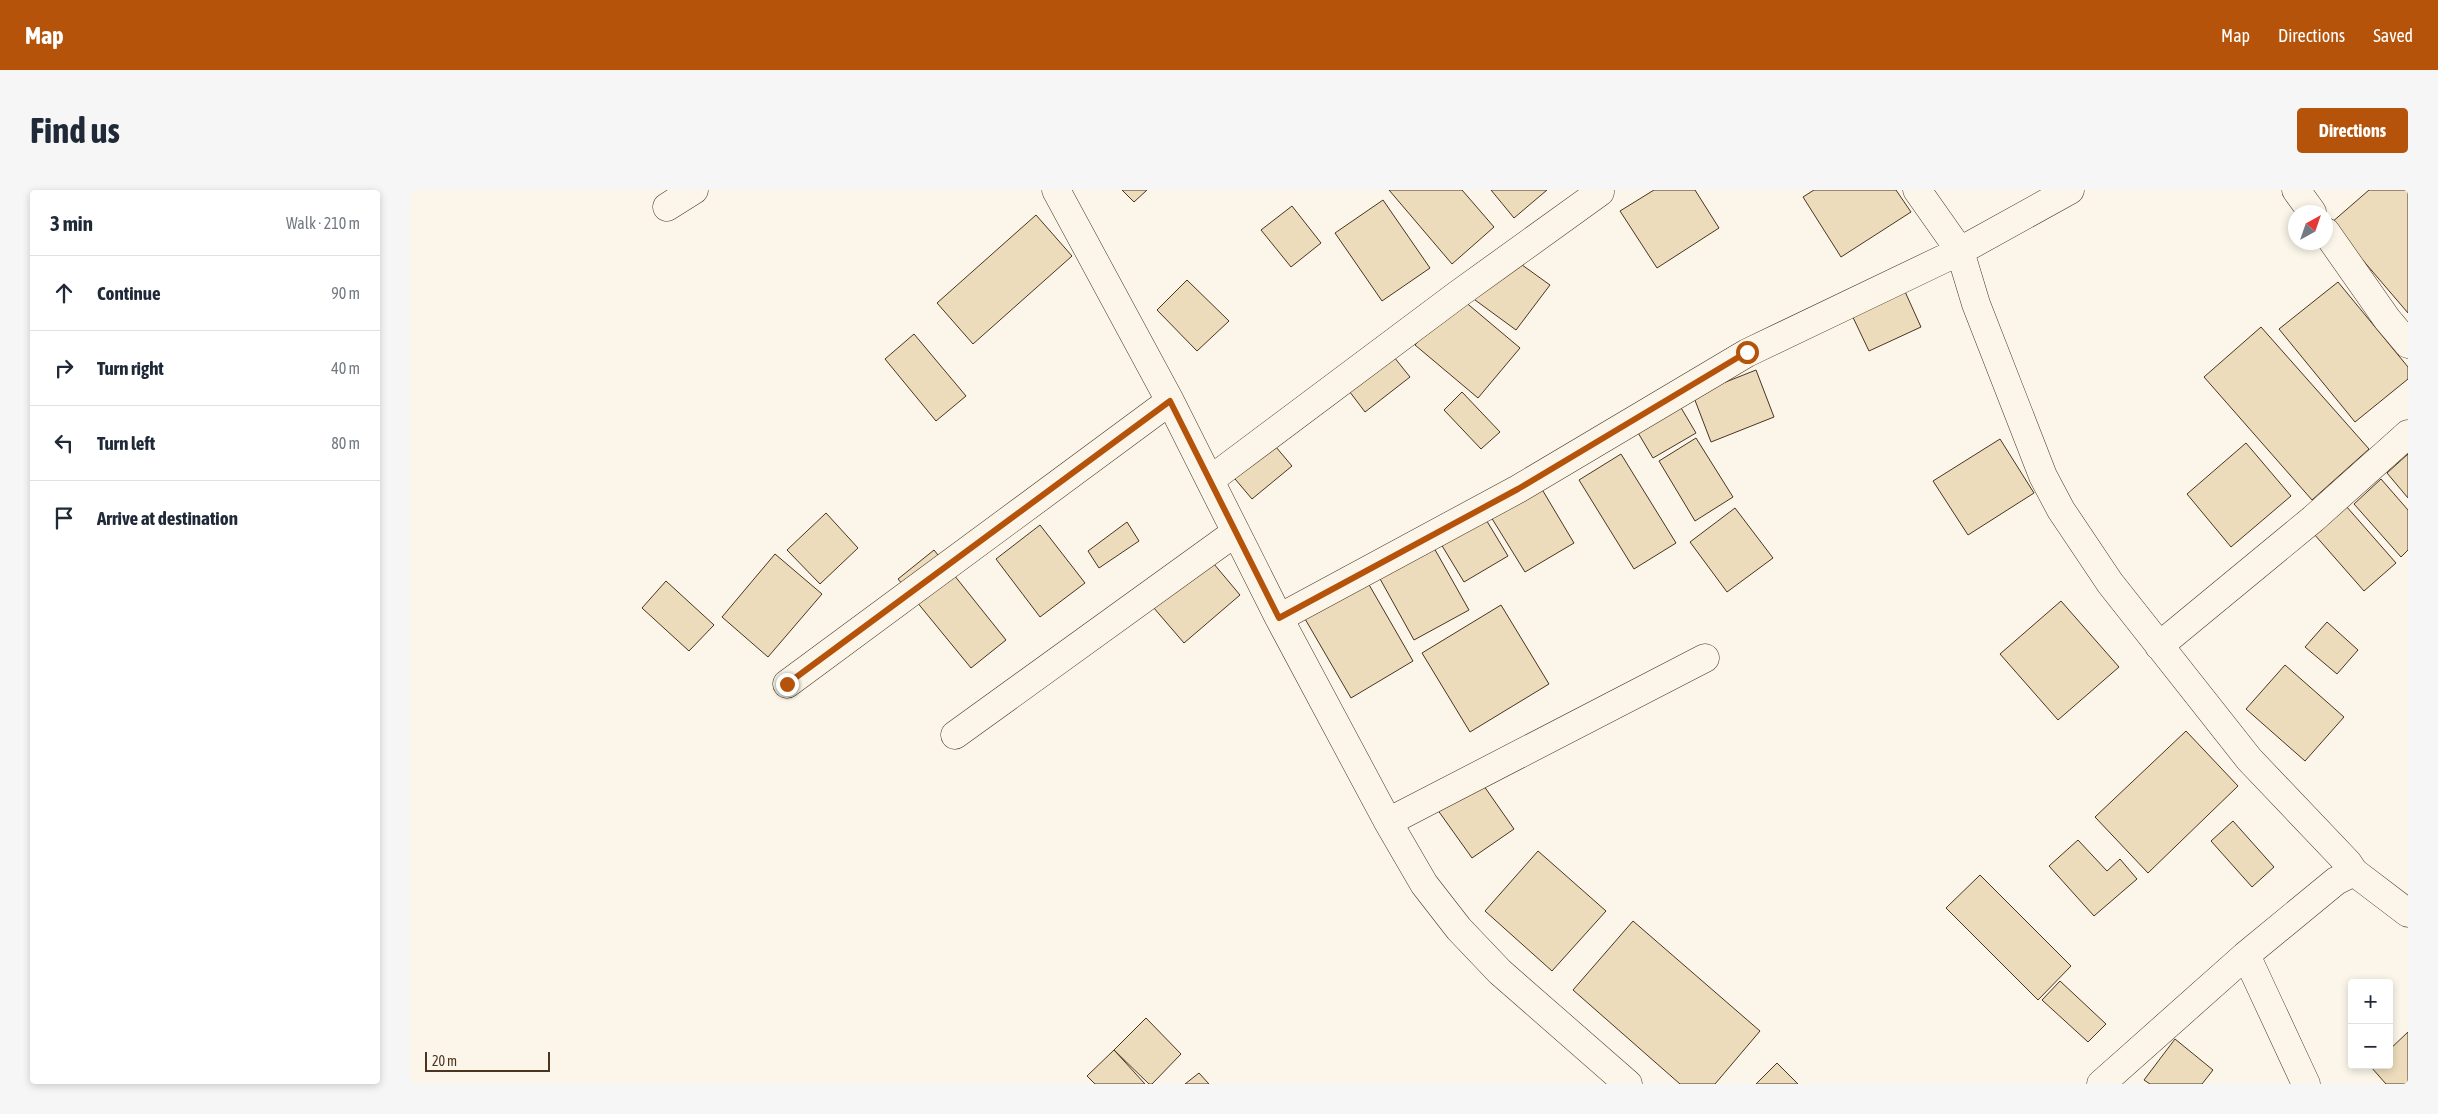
<!DOCTYPE html>
<html lang="en">
<head>
<meta charset="utf-8">
<style>
	:root { --surface:#fff; --page:#f6f6f7; --text:#1f2937; --muted:#747a83; --line:#e0e1e3; --accent:#b45309 }
	body { margin:0; font-family:"Asap Condensed",sans-serif; background:var(--page); color:var(--text) }
	.controls { position:absolute; right:15px; bottom:15px; display:grid; overflow:hidden; border-radius:5px; box-shadow:0 2px 8px #0003 }
	.controls button { width:45px; height:45px; display:grid; place-items:center; padding:0; border:0; border-bottom:1px solid var(--line); background:var(--surface); color:var(--text); font:25px sans-serif }
	.compass { position:absolute; left:1878px; top:15px; width:45px; height:45px; border-radius:50%; background:var(--surface); box-shadow:0 2px 8px #0003; rotate:40deg }
	.scale { position:absolute; left:15px; bottom:12px; width:125px; box-sizing:border-box; padding-left:5px; border:2px solid #4a3520; border-top:0; font-size:14px; line-height:18px; white-space:nowrap; color:#4a3520; -webkit-text-stroke:4px #fbf6e9; paint-order:stroke }
	.stop { position:absolute; width:15px; height:15px; margin:-11px; border:4px solid #b45309; border-radius:50%; background:#fff }
	.stop.end { background:#b45309; border-color:#fff; box-shadow:0 1px 5px #0008 }
	.list { margin:0; padding:0; list-style:none }
	h2 { display:flex; justify-content:space-between; align-items:center; height:65px; margin:0; padding:0 20px; font-size:21px }
	h2 small { font-size:16px; font-weight:400; color:var(--muted) }
	.list li { display:grid; grid-template-columns:32px 1fr auto; gap:15px; align-items:center; box-sizing:border-box; height:75px; padding:0 20px; border-top:1px solid var(--line) }
	.list b { display:block; font-size:19px; white-space:nowrap }
	.list em { font-size:16px; font-style:normal; color:var(--muted) }
	.icon { flex:none; width:28px; height:28px; fill:none; stroke:currentColor; stroke-width:2; stroke-linecap:round; stroke-linejoin:round }
	.map { position:relative; flex:none; width:1998px; height:894px; overflow:hidden; border-radius:5px }
	header { display:flex; align-items:center; gap:30px; box-sizing:border-box; height:70px; padding:0 25px; background:var(--accent); color:#fff }
	header strong { font-size:24px }
	nav { display:flex; gap:28px; margin-inline-start:auto; font-size:18px }
	.intro { display:flex; align-items:center; justify-content:space-between; box-sizing:border-box; height:120px; padding:0 30px }
	h1 { margin:0; font-size:35px }
	.button { padding:12px 22px; border-radius:5px; background:var(--accent); color:#fff; font-size:18px; font-weight:700 }
	main { display:flex; gap:30px; padding:0 30px }
	aside { flex:1; background:var(--surface); border-radius:5px; box-shadow:0 2px 8px #0003 }
	.map>svg:first-child { display:block }
	.building { fill:#ecdcbc; stroke:#4a3520 }
	.lines { fill:none; stroke-linecap:round; stroke-linejoin:round }
	.minor-casing { stroke:#4a3520; stroke-width:29 }
	.minor { stroke:#fbf6e9; stroke-width:28 }
	.route { stroke:#b45309; stroke-width:6 }
</style>
</head>
<body>
<header>
<strong>Map</strong>
<nav><a>Map</a><a>Directions</a><a>Saved</a></nav>
</header>
<div class="intro"><h1>Find us</h1><a class="button">Directions</a></div>
<main>
<aside>
<h2>3 min<small>Walk · 210 m</small></h2>
<ul class="list">
<li><svg class="icon" aria-label="ahead" viewBox="0 0 24 24"><path d="M12 20V5M6 11l6-6 6 6"/></svg><div><b>Continue</b></div><em>90 m</em></li>
<li><svg class="icon" aria-label="right" viewBox="0 0 24 24"><path d="M7 20v-9h11M14 6l5 5-5 5"/></svg><div><b>Turn right</b></div><em>40 m</em></li>
<li><svg class="icon" aria-label="left" viewBox="0 0 24 24"><path d="M17 20v-9H6M10 6l-5 5 5 5"/></svg><div><b>Turn left</b></div><em>80 m</em></li>
<li><svg class="icon" aria-label="arrive" viewBox="0 0 24 24"><path d="M6 21V4h12l-3 4 3 4H6"/></svg><div><b>Arrive at destination</b></div></li>
</ul>
</aside>
<div class="map">
<svg width="1998" height="894" viewBox="0 0 1998 894">
	<rect width="100%" height="100%" fill="#fbf6e9"/>
	<path class="building" d="M712 0H737L724 12Z
		M979 0H1052L1084 37 1042 74Z
		M1081 0H1137L1104 28Z
		M1244 0H1285L1309 38 1247 78 1210 21Z
		M1404 0H1486L1501 22 1431 67 1393 7Z
		M1959 0H1998V123L1921 33Z
		M973 10 1020 78 972 111 925 43Z
		M882 16 911 53 881 77 851 40Z
		M626 25 662 66 563 154 527 113Z
		M1094 62 1140 95 1106 140 1061 107Z
		M777 90 819 131 787 161 747 120Z
		M1928 92 1998 177V189L1945 232 1869 139Z
		M1492 95 1511 137 1459 161 1439 119Z
		M1047 105 1110 158 1068 208 1005 155Z
		M1851 137 1959 259 1902 310 1794 187Z
		M504 144 556 206 526 231 475 169Z
		M968 147 1000 187 955 222 924 181Z
		M1346 180 1364 227 1301 252 1283 205Z
		M1052 202 1090 242 1071 259 1034 220Z
		M1267 211 1286 243 1243 268 1224 236Z
		M849 237 882 276 842 309 809 270Z
		M1286 248 1323 307 1285 331 1249 271Z
		M1590 249 1624 303 1558 345 1523 291Z
		M1836 253 1881 306 1821 357 1777 304Z
		M1211 264 1266 353 1224 379 1169 290Z
		M1998 264V308L1977 283Z
		M1971 289 1998 320V360L1991 367 1944 314Z
		M1130 296 1164 353 1115 382 1081 327Z
		M1936 316 1986 373 1954 401 1904 344Z
		M1325 318 1363 368 1317 402 1280 352Z
		M416 323 448 358 410 394 377 360Z
		M1075 328 1098 366 1054 392 1031 354Z
		M717 332 729 351 689 378 678 361Z
		M630 335 675 393 630 427 586 369Z
		M1019 349 1059 420 1004 450 964 378Z
		M788 355 830 405 774 453 731 403Z
		M524 360 596 450 561 478 488 389Z
		M365 364 412 404 358 467 312 427Z
		M954 386 1003 471 941 508 891 422Z
		M256 391 304 435 279 461 232 418Z
		M1651 411 1709 477 1648 530 1590 464Z
		M1091 415 1139 494 1060 542 1012 463Z
		M1917 432 1948 460 1927 484 1895 457Z
		M1875 475 1934 527 1895 571 1836 519Z
		M1776 541 1828 596 1738 683 1685 627Z
		M1060 576 1104 639 1062 668 1017 605Z
		M1823 631 1864 677 1842 697 1801 651Z
		M1668 650 1697 681 1710 669 1727 689 1684 726 1639 676Z
		M1128 661 1196 721 1142 781 1075 721Z
		M1570 685 1661 776 1628 810 1536 718Z
		M1223 731 1350 841 1305 894H1270L1163 800Z
		M1650 791 1696 834 1678 852 1632 810Z
		M736 828 771 864 742 894H739L704 860Z
		M1998 842V894H1976L1961 877 1963 875H1979V860Z
		M1765 849 1803 880 1792 894H1740L1734 890Z
		M704 860 735 894H685L677 886Z
		M1367 873 1388 894H1346Z
		M789 883 799 894H775Z"/>
	<g class="lines">
		<defs>
			<path id="minor" d="M646 0 760 211 869 428 978 632 1014 694 1049 739 1090 782 1218 894
				M1507 0 1550 61 1566 114 1633 286 1651 320 1700 393 1839 569 1938 673 1944 682 1926 691 1836 765 1691 894
				M1886 0 1902 22
				M257 17 284 0
				M1916 42 1977 129 1998 154
				M800 290 1047 105 1190 2
				M869 428 1108 299 1337 163 1550 61 1660 0
				M1749 456 1903 329 1998 244
				M377 494 760 211
				M545 545 826 342
				M978 632 1295 468
				M1944 682 1998 723
				M1836 765 1896 894"/>
		</defs>
		<use href="#minor" class="minor-casing"/>
		<use href="#minor" class="minor"/>
	</g>
	<g class="lines">
		<path class="route" d="M377 494 760 211 869 428 1108 299 1337 162"/>
	</g>
</svg>
<div class="controls">
<button>+</button>
<button>−</button>
</div>
<svg class="compass" viewBox="-18 -18 36 36"><path d="M0-13l5 13h-10z" fill="#e53935"/><path d="M0 13l5-13h-10z" fill="#747a83"/></svg>
<div class="scale">20 m</div>
<div class="stop" style="left:1337px;top:162px"></div>
<div class="stop end" style="left:377px;top:494px"></div>
</div>
</main>
</body>
</html>
